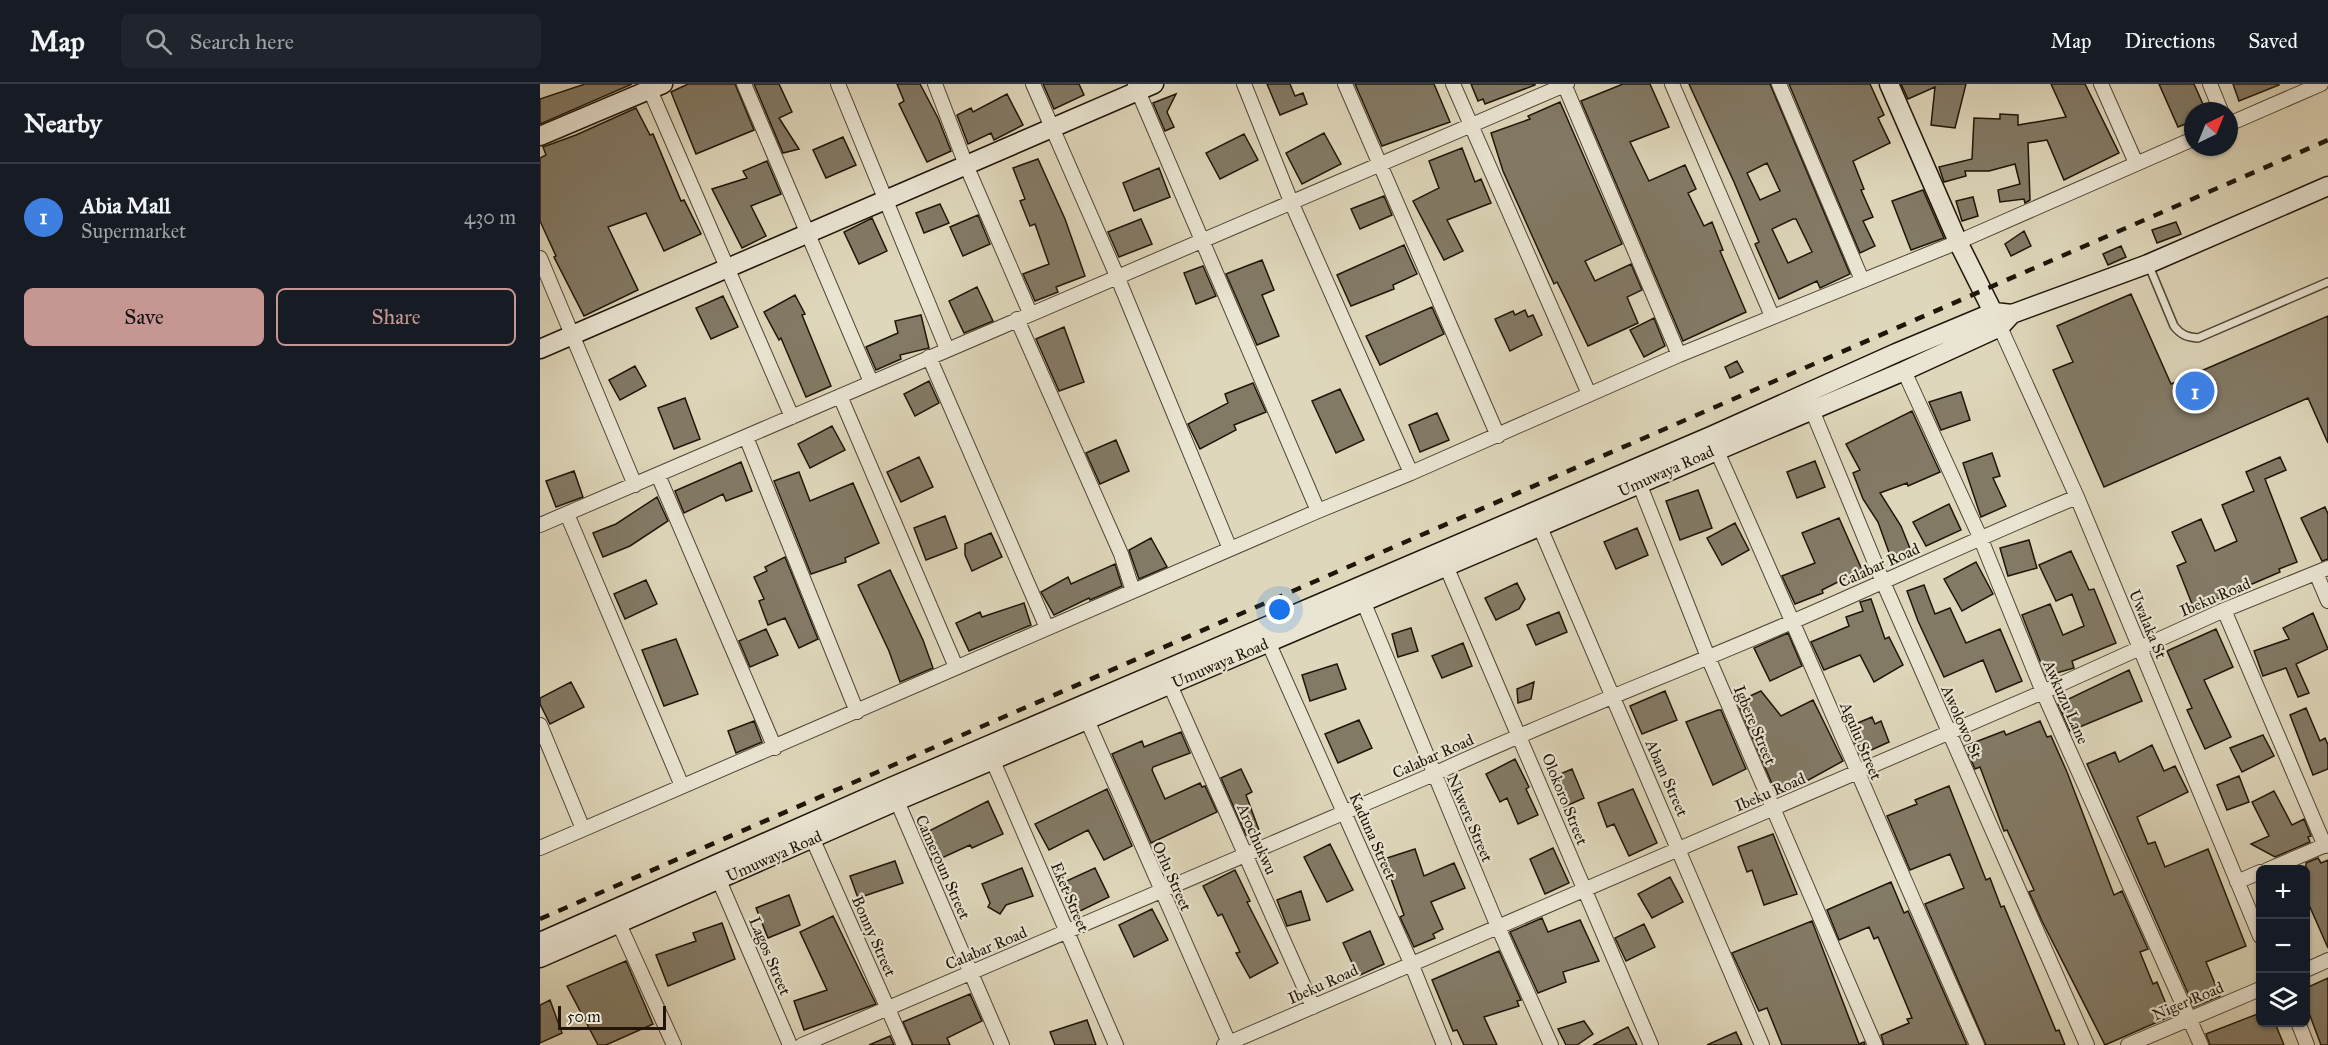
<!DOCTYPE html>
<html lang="en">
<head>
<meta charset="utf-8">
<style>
	:root { --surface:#171b24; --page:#20242c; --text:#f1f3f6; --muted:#9ea1a6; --line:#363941; --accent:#c59692 }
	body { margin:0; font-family:"IM FELL Great Primer",serif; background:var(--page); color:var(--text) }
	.controls { position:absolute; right:18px; bottom:18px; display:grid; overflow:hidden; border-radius:9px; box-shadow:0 2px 4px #0004 }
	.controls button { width:54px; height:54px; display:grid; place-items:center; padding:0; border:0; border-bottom:2px solid var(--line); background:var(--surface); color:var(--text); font:30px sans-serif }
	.compass { position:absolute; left:1644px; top:18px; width:54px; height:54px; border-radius:50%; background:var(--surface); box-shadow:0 2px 4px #0004; rotate:43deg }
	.scale { position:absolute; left:18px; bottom:15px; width:108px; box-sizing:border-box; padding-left:6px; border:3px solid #1f1509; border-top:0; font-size:16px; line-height:21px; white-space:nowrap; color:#1f1509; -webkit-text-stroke:4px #eae5d3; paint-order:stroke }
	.you { position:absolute; left:740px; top:526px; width:21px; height:21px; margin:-15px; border:4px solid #fff; border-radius:50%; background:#1a73e8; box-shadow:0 0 0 9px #1a73e833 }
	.badge { display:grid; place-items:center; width:39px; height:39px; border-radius:50%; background:var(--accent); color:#fff; font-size:20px; font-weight:700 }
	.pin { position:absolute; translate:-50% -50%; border:3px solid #fff; box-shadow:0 2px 6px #0006 }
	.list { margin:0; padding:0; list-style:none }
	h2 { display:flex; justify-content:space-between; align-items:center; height:78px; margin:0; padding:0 24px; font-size:26px }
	h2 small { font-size:20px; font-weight:400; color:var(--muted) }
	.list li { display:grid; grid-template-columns:39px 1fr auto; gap:18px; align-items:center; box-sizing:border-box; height:108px; padding:0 24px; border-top:2px solid var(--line) }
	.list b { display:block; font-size:22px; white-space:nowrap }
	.list p { margin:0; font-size:20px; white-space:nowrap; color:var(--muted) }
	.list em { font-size:20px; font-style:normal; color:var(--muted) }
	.actions { display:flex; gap:12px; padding:18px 24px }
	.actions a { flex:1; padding:14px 0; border:2px solid var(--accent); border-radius:9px; text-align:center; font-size:21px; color:var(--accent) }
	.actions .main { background:var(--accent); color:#111 }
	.icon { flex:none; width:33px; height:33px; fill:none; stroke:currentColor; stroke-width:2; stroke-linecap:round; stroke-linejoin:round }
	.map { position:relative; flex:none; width:1788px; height:961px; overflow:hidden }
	header { display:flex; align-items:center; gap:36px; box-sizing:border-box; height:84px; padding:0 30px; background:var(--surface); border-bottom:2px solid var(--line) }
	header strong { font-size:28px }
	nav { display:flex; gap:33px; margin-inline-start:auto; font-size:21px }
	.search { width:420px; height:54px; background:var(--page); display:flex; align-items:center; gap:15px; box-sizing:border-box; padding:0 21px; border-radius:9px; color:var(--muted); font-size:22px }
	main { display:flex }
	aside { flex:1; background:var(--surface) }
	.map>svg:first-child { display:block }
	.building { fill:#837a66; stroke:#1f1509; stroke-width:1.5; fill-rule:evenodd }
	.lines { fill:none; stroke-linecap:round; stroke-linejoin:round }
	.lane-casing { stroke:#4f4636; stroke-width:10 }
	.street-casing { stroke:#4f4636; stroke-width:16 }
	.secondary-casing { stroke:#1f1509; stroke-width:21 }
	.lane { stroke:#eae5d3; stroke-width:7 }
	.street { stroke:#eae5d3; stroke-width:14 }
	.secondary { stroke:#eae5d3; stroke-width:18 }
	.rail { stroke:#1f1509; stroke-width:4.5; stroke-dasharray:10 10; stroke-linecap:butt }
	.labels { text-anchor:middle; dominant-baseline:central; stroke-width:4.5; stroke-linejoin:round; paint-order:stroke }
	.street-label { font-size:16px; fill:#1f1509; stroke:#eae5d3 }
</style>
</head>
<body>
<header>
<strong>Map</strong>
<div class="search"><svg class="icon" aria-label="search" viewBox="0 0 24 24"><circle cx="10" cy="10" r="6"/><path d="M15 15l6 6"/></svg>Search here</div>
<nav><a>Map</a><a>Directions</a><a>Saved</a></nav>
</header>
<main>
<aside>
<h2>Nearby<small></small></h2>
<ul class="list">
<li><span class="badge" style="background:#3f7fe0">1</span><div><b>Abia Mall</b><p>Supermarket</p></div><em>430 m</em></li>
</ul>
<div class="actions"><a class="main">Save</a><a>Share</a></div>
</aside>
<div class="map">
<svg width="1788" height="961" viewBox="0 0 1788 961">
	<rect width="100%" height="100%" fill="#dfd7bb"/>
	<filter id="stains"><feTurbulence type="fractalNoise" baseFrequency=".00333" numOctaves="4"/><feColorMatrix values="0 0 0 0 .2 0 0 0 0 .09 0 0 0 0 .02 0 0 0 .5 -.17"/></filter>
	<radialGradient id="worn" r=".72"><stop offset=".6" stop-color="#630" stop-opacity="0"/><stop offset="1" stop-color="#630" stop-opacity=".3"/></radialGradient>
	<path class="building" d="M45 0H92L0 40V15Z
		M148 0H195L214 46 156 70 131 8Z
		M214 0H239L252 28 239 34 259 65 243 69Z
		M357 0H380L398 34 411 67 387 78 359 20 364 17Z
		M503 0H539L544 11 514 25Z
		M727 0H750L755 12 763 9 767 20 740 31Z
		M815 0H894L910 38 842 62Z
		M931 0H995V1L945 20 943 15 938 17Z
		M1083 0H1110L1129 43 1090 58 1109 97 1145 81 1156 105 1148 109 1164 142 1172 138 1183 166 1180 167 1206 228 1143 257 1041 17Z
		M1149 0H1230L1310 190 1280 204 1277 197 1239 215 1215 160 1219 158 1194 98ZM1227 79 1240 107 1220 116 1207 89ZM1253 135H1256L1272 168 1248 179 1232 145Z
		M1249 0H1330L1344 31 1338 34 1350 59 1313 77 1324 105 1321 106 1333 133 1323 137 1335 162 1320 169Z
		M1361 0H1426L1415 44 1391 41 1395 3 1368 15Z
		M1511 0H1545L1579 69 1524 96 1507 56 1488 59 1490 116 1485 119 1484 115 1460 118 1458 106 1480 100 1475 80 1449 87H1425L1426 92 1404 98 1399 83 1432 75 1434 34 1460 35V30L1478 31V41L1526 33Z
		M1619 0H1654L1666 27H1653V37L1638 43Z
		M1693 0H1739V1L1699 17Z
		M467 10 483 41 454 56 451 49 428 60 417 31 431 24 433 28Z
		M636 10 627 28 634 43 625 47 613 19Z
		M1020 18 1082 160 1045 177 1055 197 1091 180 1102 206 1087 213 1098 239 1048 262 1026 216 1017 198 1014 200 1003 176 963 87 951 49 990 35 988 32Z
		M96 24 110 51 113 50 141 117 144 116 161 150 124 167 106 129 68 143 98 206 44 232 14 173 16 172 0 137V74L6 71 3 63 36 51Z
		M784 49 801 80 762 100 746 69Z
		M704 50 718 76 680 95 666 69Z
		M303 53 316 81 286 94 273 66Z
		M922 64 935 98 941 95 951 119 907 136 923 167 904 176 873 117 899 104 889 77Z
		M498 75 525 135 545 192 516 203 518 208 495 217 483 190 509 180 495 140 490 142 480 117 485 115 473 84Z
		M227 77 241 110 211 122 226 152 202 164 172 105 207 94 203 87Z
		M619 84 630 113 594 127 583 99Z
		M1383 106 1404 154 1371 166 1352 117Z
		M844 112 852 131 820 145 811 125Z
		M1433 113 1438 132 1422 137 1416 117Z
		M400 120 409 139 384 149 376 129Z
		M438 131 450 160 423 172 410 143Z
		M332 134 347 167 319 180 304 148Z
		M601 135 612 160 579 173 568 148Z
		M1636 138 1641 150 1617 159 1612 146Z
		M1484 147 1491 162 1471 172 1465 160Z
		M864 161 877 190 853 201 854 205 811 222 797 191Z
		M1581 162 1586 173 1568 181 1563 170Z
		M722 176 734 206 722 211 739 252 717 261 686 190Z
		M663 182 676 212 656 220 644 189Z
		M437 203 453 237 424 249 409 217Z
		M1591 210 1631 300 1788 232V359L1768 314 1564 403 1513 286 1533 278 1517 242Z
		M255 211 265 230 262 231 291 302 266 313 241 254 239 256 224 228Z
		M183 212 198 243 171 255 156 224Z
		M892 223 904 250 840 281 826 252Z
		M985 226 988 233 993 231 1002 251 970 267 955 235 973 227 975 231Z
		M381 231 389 264 360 271 361 275 336 286 326 263 358 249 355 237Z
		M1114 234 1125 262 1104 273 1090 246Z
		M524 243 544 298 519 307 496 255Z
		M1197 277 1203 288 1190 294 1185 283Z
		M95 282 106 302 80 316 69 296Z
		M389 297 399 319 375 332 364 310Z
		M713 299 726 328 694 341 696 346 660 365 648 340 688 319 685 310Z
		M800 305 824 356 796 369 772 317Z
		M1421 308 1430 336 1401 346 1389 318Z
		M145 314 160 355 134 365 118 324Z
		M1372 327 1400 388 1368 402 1367 399 1340 409 1361 442 1371 467 1351 474 1338 438 1323 415 1313 389 1320 386 1306 360Z
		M897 329 909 356 880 368 869 341Z
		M292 342 305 366 270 384 258 360Z
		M576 356 589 387 560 400 546 369Z
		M1452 369 1460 392 1453 394 1466 422 1441 433 1423 379Z
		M379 373 393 403 361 418 347 388Z
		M1740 373 1746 386 1725 395 1757 478 1739 485 1740 488 1654 525 1637 482 1646 478 1632 448 1661 435 1675 467 1697 457 1682 421 1714 407 1706 388Z
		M1275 377 1285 403 1257 414 1247 388Z
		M201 378 212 407 186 417 183 410 144 429 135 407Z
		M34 387 43 413 16 423 6 397Z
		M259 388 270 417 313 399 339 459 305 474 306 478 271 490 234 397Z
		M1158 406 1172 444 1140 456 1126 417Z
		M117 413 128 437 90 462 63 473 53 449 76 440Z
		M1409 420 1421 446 1386 462 1373 438Z
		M1785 423 1788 430V475L1782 477 1761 434Z
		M405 432 417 464 386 476 374 444Z
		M1299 434 1322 486 1282 506 1283 509 1255 520 1242 492 1275 479 1262 449Z
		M1195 439 1209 466 1182 481 1167 454Z
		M1097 444 1108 471 1076 485 1064 458Z
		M451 449 462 473 432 487 425 471V460Z
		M611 454 627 483 599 495 589 466Z
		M1489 456 1497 484 1468 492 1460 464Z
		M1531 467 1549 506 1554 505 1576 559 1532 577 1534 584 1506 592 1482 531 1510 520 1523 551 1544 542 1532 510 1516 517 1499 481Z
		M245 473 278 555 259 564 245 534 228 541 219 517 224 515 214 493 227 487 225 483Z
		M1436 478 1453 510 1422 527 1404 495Z
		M575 480 582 502 550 516 549 514 514 531 501 508 528 493 531 500Z
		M350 486 383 556 393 584 360 598 349 567 318 501Z
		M106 496 117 520 85 535 74 510Z
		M977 499 985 515 979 525 956 536 945 514Z
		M1384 501 1395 530 1410 524 1426 559 1460 545 1482 597 1456 608 1443 576 1404 593 1378 537 1367 507Z
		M1331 515 1345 555 1349 553 1363 581 1334 598 1320 571 1284 586 1271 558 1309 542 1306 533 1323 527 1320 518Z
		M484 519 491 541 429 567 416 539 440 528 442 533Z
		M1019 528 1027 548 996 561 987 541Z
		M1773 529 1788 565 1756 580 1769 609 1758 613 1746 584 1723 592 1714 567 1749 555 1743 544Z
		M871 544 878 567 858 573 852 550Z
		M226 545 238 571 210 583 199 557Z
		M1676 545 1693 583 1664 596 1691 653 1665 665 1647 626 1652 624 1627 567Z
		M1248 549 1262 582 1230 597 1214 564Z
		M136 555 158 610 124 622 102 566Z
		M923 559 932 582 902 594 892 572Z
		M797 580 806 605 770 617 762 591Z
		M1589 586 1602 617 1530 647 1518 620Z
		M31 598 44 623 10 640 0 620V614Z
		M994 598 991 615 978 619 977 605Z
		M1125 607 1137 636 1102 650 1090 622Z
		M1221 607 1241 632 1273 616 1303 677 1263 699 1236 709 1197 618Z
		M1766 624 1780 657 1785 654 1788 661V685L1773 691 1750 631Z
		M1178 626H1181L1206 685 1173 701 1146 638Z
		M1332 633 1335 640 1341 637 1349 658 1320 671 1308 643Z
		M819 636 832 664 798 679 785 650Z
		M214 637 222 658 196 669 188 647Z
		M1500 637 1507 653 1511 652 1527 688 1574 811 1582 807 1608 865 1600 868 1613 900 1617 898 1631 932 1565 961 1502 837 1489 808 1494 806 1467 746 1464 747 1440 683 1435 685 1425 662 1464 647 1466 651Z
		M641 648 650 669 613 683 612 686 625 715 660 699 662 703 665 702 677 728 611 759 572 670 602 657 604 663Z
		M1723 651 1734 672 1702 688 1690 664Z
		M1612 661 1624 687 1635 682 1648 708 1597 733 1608 760 1615 758 1625 783 1668 765 1706 862 1666 878 1680 912 1654 923 1547 680 1575 668 1579 678Z
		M975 675 989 703 986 705 998 731 978 740 967 714 960 718 946 690Z
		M701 685 712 708 706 711 719 746 706 751 681 694Z
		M1032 685 1044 714 1024 723 1011 694Z
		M1699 692 1709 718 1687 726 1677 701Z
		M1409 702 1446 796 1450 794 1461 823 1464 822 1516 947 1519 946 1525 961H1446L1385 820 1424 804 1410 770 1370 786 1347 732 1377 720 1375 716Z
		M567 705 592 762 564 776 548 746 509 766 495 740Z
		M1093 705 1117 759 1089 772 1074 740 1067 743 1058 719Z
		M1734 707 1752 741 1764 735 1771 752 1768 753 1770 758 1735 773 1711 760 1729 752 1712 718Z
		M448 717 463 750 432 764 430 761 393 778 381 751Z
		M1233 750 1257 810 1224 821 1212 786 1207 788 1198 763Z
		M790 760 813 806 787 818 764 773Z
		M1013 764 1029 799 1005 810 990 775Z
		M875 765 884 792 914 779 925 804 891 818 903 845 893 850 895 854 874 863 860 833 864 831 844 775Z
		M1778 774 1781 779 1788 776V864L1766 814V779Z
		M355 777 363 799 318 814 310 792Z
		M482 784 493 812 466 821 460 830 448 823 450 819 442 800Z
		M555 784 569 813 536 829 522 799Z
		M695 786 710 817 707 818 738 879 710 894 696 869 700 868 682 830 678 832 663 802Z
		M1130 793 1143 818 1112 834 1098 810Z
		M1351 798 1364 829 1368 827 1427 961H1344L1341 951 1369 939 1367 935 1372 934 1338 853 1334 855 1329 843 1299 856 1287 826Z
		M761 807 770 836 747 842 737 816Z
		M249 811 260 841 228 854 216 824Z
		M612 825 628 856 594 873 579 841Z
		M293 832 336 920 264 946 254 917 287 906 260 848Z
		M1002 834 1008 848 1040 836 1059 877 1023 888 1026 898 998 909 970 848Z
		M1272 837 1319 960 1324 958 1325 961H1242L1227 924 1219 927 1204 895 1192 869Z
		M182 839 195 875 128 902 116 871 156 857 153 849Z
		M1104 840 1115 863 1086 877 1075 854Z
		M830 847 844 880 818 892 803 859Z
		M959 867 981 916 977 917 979 922 944 933 957 961H924L917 946 913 947 892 896Z
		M86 877 113 940 66 961H58L27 902Z
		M1788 894V961H1781L1766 921V904Z
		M430 910 442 937 407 954 410 961H373L363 938Z
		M10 916 22 949 0 959V921Z
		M1720 929V939H1735L1744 961H1670L1666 950Z
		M547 936 556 961H515L510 948Z
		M1044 937 1053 950 1037 961H1026L1018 945Z
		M1088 943 1097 961H1053Z
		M1196 948 1202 961H1167Z
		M350 952 354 961H329Z"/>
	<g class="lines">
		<defs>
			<path id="lane" d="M1609 182 1634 242C1641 251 1647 253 1658 254L1788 198"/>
			<path id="street" d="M204 0 331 298
				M298 0 407 265
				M395 0 426 81 490 229
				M493 0 577 192 690 465
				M595 0 778 427
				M704 0 752 120 871 389
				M805 0 958 352
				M913 0 1049 310
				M1024 0 1139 271
				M1132 0 1232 232
				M1239 0 1322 196
				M1561 0 1596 79
				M1670 0 1681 27
				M110 6 252 333
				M1689 40 1781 0
				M0 174 95 401
				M477 235 581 470 593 507
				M1460 243 1537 413 1720 852
				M389 273 507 544
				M1364 287 1440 453 1503 608 1661 961
				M300 312 416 583
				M1272 326 1343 498 1547 961
				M206 353 317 628
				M1176 365C1265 563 1349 763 1437 961
				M118 391 235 664
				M1099 399 1168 573 1335 961
				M27 430 142 702
				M996 434 1222 961
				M0 441 1027 0
				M906 482 1111 961
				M1776 489 1788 517
				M823 517 958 843 1011 961
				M1684 526 1785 762
				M725 551 871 879 904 961
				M630 601 773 923
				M547 636 689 959
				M0 641 43 745
				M449 668 576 961
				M357 717 462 961
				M273 756 364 961
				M0 764 778 427 871 389 1139 271 1418 158 1653 55
				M1727 786 1788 760
				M175 787 250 961
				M1697 798 1720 788
				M79 840 134 961
				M1766 886 1788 876
				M1758 938 1767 961
				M262 961 894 690C1012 635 1134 589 1254 537 1349 496 1442 452 1537 413
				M684 961 1503 608 1684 526 1788 484
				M1588 961 1720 905"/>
			<path id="secondary" d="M1349 0 1418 158 1458 238
				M0 52 123 0
				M0 265 614 0
				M0 858 351 703 1171 352 1356 269 1454 228 1472 230
				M0 874 357 717 1364 287 1460 243 1472 230 1608 180 1788 102"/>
		</defs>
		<use href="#lane" class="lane-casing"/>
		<use href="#street" class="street-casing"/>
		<use href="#secondary" class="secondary-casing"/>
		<use href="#lane" class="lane"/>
		<use href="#street" class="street"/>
		<use href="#secondary" class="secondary"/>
		<path class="rail" d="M0 835 1788 56"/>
	</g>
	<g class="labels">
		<g class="street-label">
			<text transform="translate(1126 387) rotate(-24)">Umuwaya Road</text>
			<text transform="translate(1339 481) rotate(-24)">Calabar Road</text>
			<text transform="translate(1675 513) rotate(-23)">Ibeku Road</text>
			<text transform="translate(1608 540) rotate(67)">Uwalaka St</text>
			<text transform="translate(680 579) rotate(-23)">Umuwaya Road</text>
			<text transform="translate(1526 618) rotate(66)">Awkuzu Lane</text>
			<text transform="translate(1422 638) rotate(66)">Awolowo St</text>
			<text transform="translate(1215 641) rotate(67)">Igbere Street</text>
			<text transform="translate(1321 657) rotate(67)">Agulu Street</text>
			<text transform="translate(893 672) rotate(-24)">Calabar Road</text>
			<text transform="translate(1127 694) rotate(66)">Abam Street</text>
			<text transform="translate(1230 708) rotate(-23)">Ibeku Road</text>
			<text transform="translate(1025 715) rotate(68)">Olokoro Street</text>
			<text transform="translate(930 734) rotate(67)">Nkwere Street</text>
			<text transform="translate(833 752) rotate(66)">Kaduna Street</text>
			<text transform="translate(717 755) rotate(66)">Arochukwu</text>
			<text transform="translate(234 772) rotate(-24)">Umuwaya Road</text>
			<text transform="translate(403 783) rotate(66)">Cameroun Street</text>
			<text transform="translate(632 792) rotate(66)">Orlu Street</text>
			<text transform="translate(530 813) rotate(67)">Eket Street</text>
			<text transform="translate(334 852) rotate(66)">Bonny Street</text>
			<text transform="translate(446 864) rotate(-23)">Calabar Road</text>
			<text transform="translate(230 872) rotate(67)">Lagos Street</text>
			<text transform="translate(783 900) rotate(-24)">Ibeku Road</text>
			<text transform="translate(1648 917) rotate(-23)">Niger Road</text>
		</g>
	</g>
	<rect width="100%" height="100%" filter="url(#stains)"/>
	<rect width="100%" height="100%" fill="url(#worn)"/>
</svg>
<div class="controls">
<button>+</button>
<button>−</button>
<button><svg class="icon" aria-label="layers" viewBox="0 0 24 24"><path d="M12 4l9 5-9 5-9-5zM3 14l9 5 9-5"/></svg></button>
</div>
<svg class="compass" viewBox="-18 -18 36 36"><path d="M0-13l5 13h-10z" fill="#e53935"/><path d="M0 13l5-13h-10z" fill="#9ea1a6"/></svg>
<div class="scale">50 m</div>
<div class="you"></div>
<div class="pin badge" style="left:1655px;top:307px;background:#3f7fe0">1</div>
</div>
</main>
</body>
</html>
